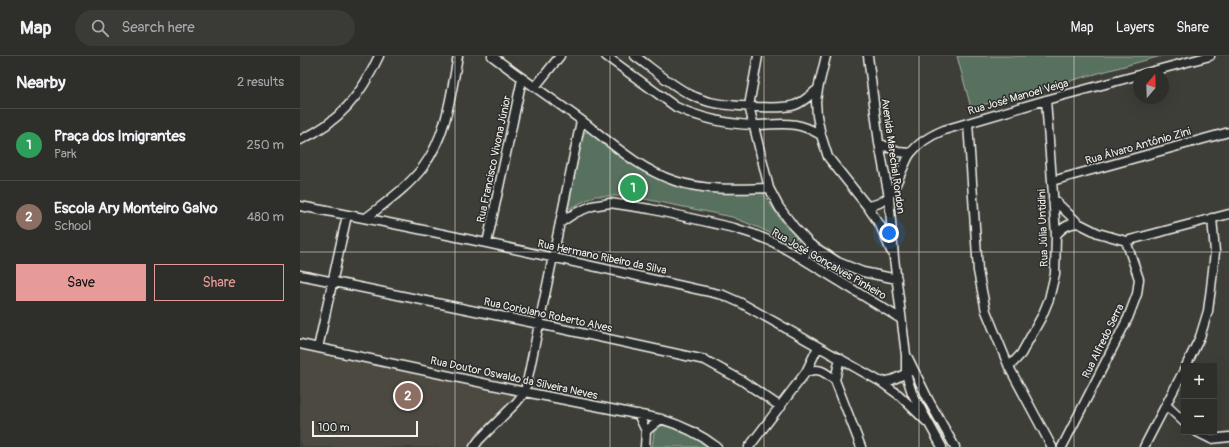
<!DOCTYPE html>
<html lang="en">
<head>
<meta charset="utf-8">
<style>
	:root { --surface:#2e2e2b; --page:#3a3a37; --text:#f1f3f6; --muted:#a7a8a9; --line:#494a47; --accent:#e69b98 }
	body { margin:0; font-family:Pangolin,sans-serif; background:var(--page); color:var(--text) }
	.controls { position:absolute; right:12px; bottom:12px; display:grid; overflow:hidden; border-radius:0px; box-shadow:0 4px 16px #0002 }
	.controls button { width:36px; height:36px; display:grid; place-items:center; padding:0; border:0; border-bottom:1px solid var(--line); background:var(--surface); color:var(--text); font:20px sans-serif }
	.compass { position:absolute; left:833px; top:12px; width:36px; height:36px; border-radius:50%; background:var(--surface); box-shadow:0 4px 16px #0002; rotate:19deg }
	.scale { position:absolute; left:12px; bottom:10px; width:106px; box-sizing:border-box; padding-left:4px; border:2px solid #f4f1e8; border-top:0; font-size:11px; line-height:14px; white-space:nowrap; color:#f4f1e8; -webkit-text-stroke:3px #2a2d2e; paint-order:stroke }
	.you { position:absolute; left:589px; top:177px; width:14px; height:14px; margin:-10px; border:3px solid #fff; border-radius:50%; background:#1a73e8; box-shadow:0 0 0 6px #1a73e833 }
	.badge { display:grid; place-items:center; width:26px; height:26px; border-radius:50%; background:var(--accent); color:#fff; font-size:13px; font-weight:700 }
	.pin { position:absolute; translate:-50% -50%; border:2px solid #fff; box-shadow:0 1px 4px #0006 }
	.list { margin:0; padding:0; list-style:none }
	h2 { display:flex; justify-content:space-between; align-items:center; height:52px; margin:0; padding:0 16px; font-size:17px }
	h2 small { font-size:13px; font-weight:400; color:var(--muted) }
	.list li { display:grid; grid-template-columns:26px 1fr auto; gap:12px; align-items:center; box-sizing:border-box; height:72px; padding:0 16px; border-top:1px solid var(--line) }
	.list b { display:block; font-size:15px; white-space:nowrap }
	.list p { margin:0; font-size:13px; white-space:nowrap; color:var(--muted) }
	.list em { font-size:13px; font-style:normal; color:var(--muted) }
	.actions { display:flex; gap:8px; padding:12px 16px }
	.actions a { flex:1; padding:9px 0; border:1px solid var(--accent); border-radius:0px; text-align:center; font-size:14px; color:var(--accent) }
	.actions .main { background:var(--accent); color:#111 }
	.icon { flex:none; width:22px; height:22px; fill:none; stroke:currentColor; stroke-width:2; stroke-linecap:round; stroke-linejoin:round }
	.map { position:relative; flex:none; width:929px; height:391px; overflow:hidden }
	header { display:flex; align-items:center; gap:24px; box-sizing:border-box; height:56px; padding:0 20px; background:var(--surface); border-bottom:1px solid var(--line) }
	header strong { font-size:19px }
	nav { display:flex; gap:22px; margin-inline-start:auto; font-size:14px }
	.search { width:280px; height:36px; background:var(--page); display:flex; align-items:center; gap:10px; box-sizing:border-box; padding:0 14px; border-radius:22px; color:var(--muted); font-size:15px }
	main { display:flex }
	aside { flex:1; background:var(--surface) }
	.map>svg:first-child { display:block }
	.built { fill:#4c4941 }
	.green { fill:#58715f; stroke:#a6b1a4 }
	.lines { fill:none; stroke-linecap:round; stroke-linejoin:round }
	.minor-casing { stroke:#f4f1e8; stroke-width:11 }
	.minor { stroke:#2a2d2e; stroke-width:8 }
	.grid { fill:none; stroke:#f4f1e8; stroke-width:1; stroke-opacity:0.55 }
	.labels { text-anchor:middle; dominant-baseline:central; stroke-width:3; stroke-linejoin:round; paint-order:stroke }
	.street-label { font-size:11px; fill:#f4f1e8; stroke:#2a2d2e }
</style>
</head>
<body>
<header>
<strong>Map</strong>
<div class="search"><svg class="icon" aria-label="search" viewBox="0 0 24 24"><circle cx="10" cy="10" r="6"/><path d="M15 15l6 6"/></svg>Search here</div>
<nav><a>Map</a><a>Layers</a><a>Share</a></nav>
</header>
<main>
<aside>
<h2>Nearby<small>2 results</small></h2>
<ul class="list">
<li><span class="badge" style="background:#2e9e5b">1</span><div><b>Praça dos Imigrantes</b><p>Park</p></div><em>250 m</em></li>
<li><span class="badge" style="background:#8d6e63">2</span><div><b>Escola Ary Monteiro Galvo</b><p>School</p></div><em>480 m</em></li>
</ul>
<div class="actions"><a class="main">Save</a><a>Share</a></div>
</aside>
<div class="map">
<svg width="929" height="391" viewBox="0 0 929 391">
	<rect width="100%" height="100%" fill="#3e3e39"/>
	<filter id="ink" filterUnits="userSpaceOnUse"><feTurbulence type="fractalNoise" baseFrequency=".025" numOctaves="2"/><feDisplacementMap in="SourceGraphic" scale="8" xChannelSelector="R" yChannelSelector="G"/><feConvolveMatrix kernelMatrix="1 2 1 2 8 2 1 2 1" color-interpolation-filters="sRGB"/></filter>
	<g filter="url(#ink)">
		<path class="built" d="M0 294 216 337 214 343 170 391H5L0 387Z"/>
		<path class="green" d="M657 0H861L671 52Z
			M289 75 316 97 342 113 363 123 460 133 486 171 500 183 492 190 464 174 432 161 330 140H295L268 153 283 77Z
			M355 368C376 371 394 379 411 391H352Z"/>
		<g class="lines">
			<defs>
				<path id="minor" d="M192 0C221 22 251 42 281 64 311 87 339 113 375 125 406 135 437 133 469 132
					M306 0 376 51C400 62 426 68 453 69 482 69 494 63 521 79
					M335 0C354 14 372 30 393 40 398 42 405 45 410 46 426 50 481 54 495 49 504 46 511 38 518 33
					M458 0 449 50 469 132 479 151 494 171 510 188 538 206 563 216 597 223
					M526 0 518 33 516 45 517 60 521 79 528 101 567 150 580 169 591 195
					M568 0 579 87 589 141 594 202 606 299V318L612 337 642 391
					M842 18 910 0
					M235 31 260 0
					M668 67 678 215 686 255 709 311 752 391
					M0 84C40 66 61 39 79 0
					M579 87 598 96 610 97
					M752 125 929 76
					M753 143 778 167 798 177 826 185 929 158
					M0 150C142 176 282 208 423 239L441 247 581 326 599 339 630 369
					M567 150C593 148 595 128 605 108 607 104 608 100 611 97 619 86 632 79 644 74L746 44 839 19
					M66 162C85 147 108 131 123 111 147 79 151 38 158 0
					M260 167 275 157 292 150 310 147 350 153 434 172 453 178 473 186 503 203 601 263
					M756 179C763 171 768 168 778 167
					M187 187 222 23
					M503 203 510 188
					M0 219 239 268 405 304 441 324 481 351
					M0 288 225 336 361 363C381 369 400 378 417 391
					M18 292 47 159
					M608 302 629 345 655 391
					M886 310 900 281 908 255 911 232 915 196 912 162
					M709 311 721 298 742 260 749 243 755 218 756 179 746 44
					M506 316C520 311 524 316 535 324
					M535 324 561 391
					M535 324 540 302
					M581 326 592 324 609 316
					M866 349 884 366
					M338 358 346 375 345 391
					M346 375 361 363
					M897 376 911 383 929 381
					M174 391 179 384 216 347 225 336 281 65
					M449 391 506 316 518 291
					M762 391 828 262 837 238 839 223 826 185
					M844 391 884 314"/>
			</defs>
			<use href="#minor" class="minor-casing"/>
			<use href="#minor" class="minor"/>
		</g>
	</g>
	<path class="grid" d="M155 0V391M310 0V391M464 0V391M619 0V391M774 0V391M0 196H929"/>
	<g class="labels">
		<g class="street-label">
			<text transform="translate(718 41) rotate(-16)">Rua José Manoel Veiga</text>
			<text transform="translate(838 90) rotate(-16)">Rua Álvaro Antônio Zini</text>
			<text transform="translate(593 100) rotate(82)">Avenida Marechal Rondon</text>
			<text transform="translate(194 103) rotate(-78)">Rua Francisco Vivona Júnior</text>
			<text transform="translate(743 172) rotate(-92)">Rua Júlia Untidini</text>
			<text transform="translate(302 201) rotate(12)">Rua Hermano Ribeiro da Silva</text>
			<text transform="translate(529 208) rotate(30)">Rua José Gonçalves Pinheiro</text>
			<text transform="translate(248 259) rotate(12)">Rua Coriolano Roberto Alves</text>
			<text transform="translate(803 285) rotate(-64)">Rua Alfredo Serra</text>
			<text transform="translate(214 322) rotate(12)">Rua Doutor Oswaldo da Silveira Neves</text>
		</g>
	</g>
</svg>
<div class="controls">
<button>+</button>
<button>−</button>
</div>
<svg class="compass" viewBox="-18 -18 36 36"><path d="M0-13l5 13h-10z" fill="#e53935"/><path d="M0 13l5-13h-10z" fill="#a7a8a9"/></svg>
<div class="scale">100 m</div>
<div class="you"></div>
<div class="pin badge" style="left:333px;top:132px;background:#2e9e5b">1</div>
<div class="pin badge" style="left:108px;top:340px;background:#8d6e63">2</div>
</div>
</main>
</body>
</html>
